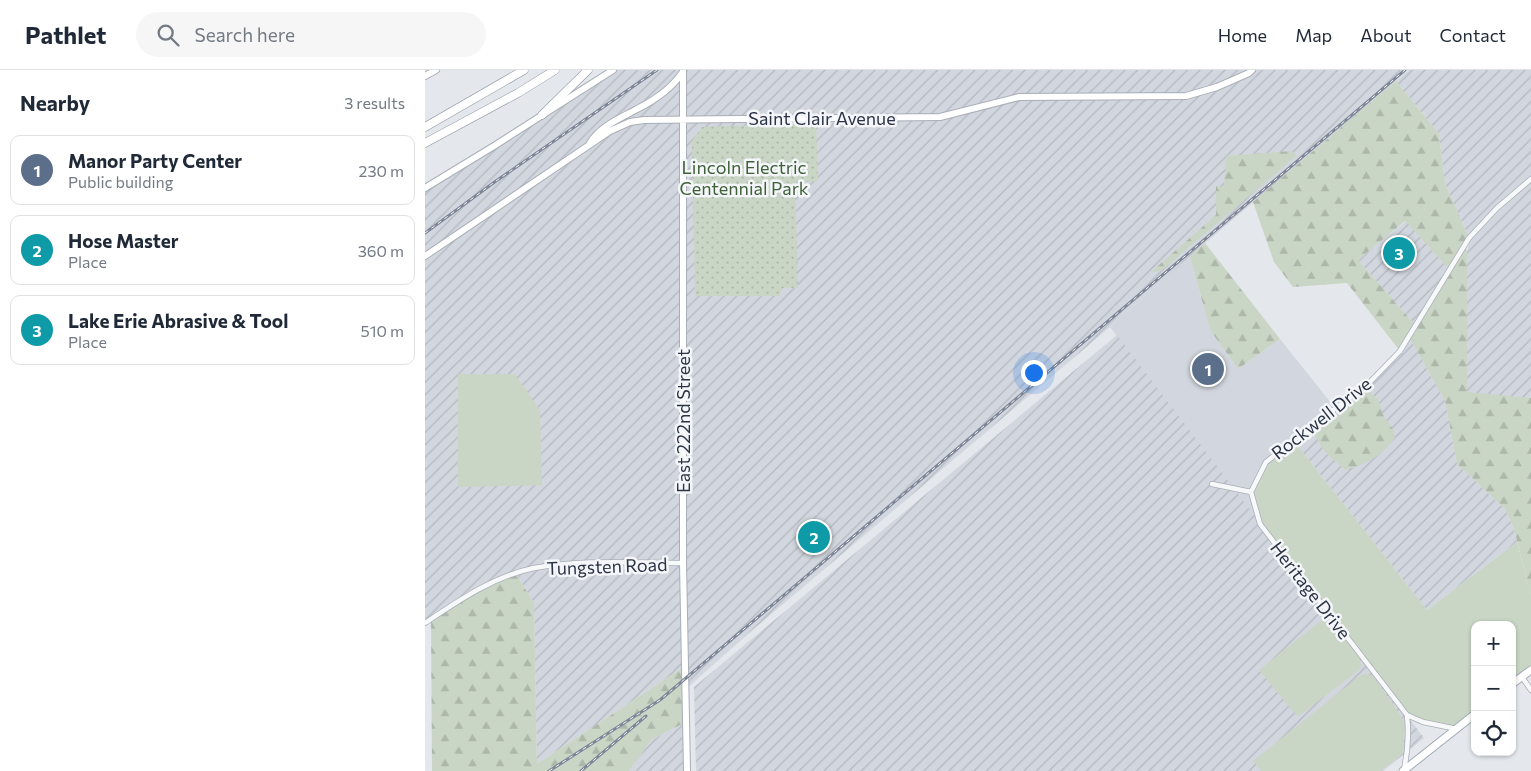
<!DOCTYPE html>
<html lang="en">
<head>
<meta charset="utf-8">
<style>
	:root { --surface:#fff; --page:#f6f6f7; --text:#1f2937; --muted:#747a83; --line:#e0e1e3; --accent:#d1495b }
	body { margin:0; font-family:Commissioner,sans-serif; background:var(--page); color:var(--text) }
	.controls { position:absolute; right:15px; bottom:15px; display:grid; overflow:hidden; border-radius:10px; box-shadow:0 1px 4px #0004 }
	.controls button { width:45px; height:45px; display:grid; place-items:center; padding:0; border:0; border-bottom:1px solid var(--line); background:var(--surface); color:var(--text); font:25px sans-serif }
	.you { position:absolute; left:608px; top:302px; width:18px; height:18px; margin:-12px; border:4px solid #fff; border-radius:50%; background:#1a73e8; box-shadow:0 0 0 8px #1a73e833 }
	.badge { display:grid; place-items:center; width:32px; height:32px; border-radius:50%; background:var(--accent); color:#fff; font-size:16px; font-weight:700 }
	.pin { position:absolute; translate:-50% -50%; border:2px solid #fff; box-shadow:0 1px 5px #0006 }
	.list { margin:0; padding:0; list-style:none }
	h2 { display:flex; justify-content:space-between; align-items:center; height:65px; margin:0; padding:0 20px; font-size:21px }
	h2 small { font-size:16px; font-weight:400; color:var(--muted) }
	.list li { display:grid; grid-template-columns:32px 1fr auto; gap:15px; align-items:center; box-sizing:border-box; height:70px; margin:0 10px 10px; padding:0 10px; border:1px solid var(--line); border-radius:10px }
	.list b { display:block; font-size:19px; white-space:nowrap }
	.list p { margin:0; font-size:16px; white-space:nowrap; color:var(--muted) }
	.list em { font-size:16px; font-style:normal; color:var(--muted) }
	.icon { flex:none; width:28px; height:28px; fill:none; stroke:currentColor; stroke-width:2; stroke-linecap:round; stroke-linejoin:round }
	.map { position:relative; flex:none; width:1106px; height:701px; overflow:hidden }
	header { display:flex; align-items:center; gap:30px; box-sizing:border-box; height:70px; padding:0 25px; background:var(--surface); border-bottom:1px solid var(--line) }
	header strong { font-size:24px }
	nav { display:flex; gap:28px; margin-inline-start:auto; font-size:18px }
	.search { width:350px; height:45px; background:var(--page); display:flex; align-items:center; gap:12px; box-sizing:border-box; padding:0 18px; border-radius:28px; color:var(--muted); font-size:19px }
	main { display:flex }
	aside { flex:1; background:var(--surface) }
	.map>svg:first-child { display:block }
	.built { fill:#d2d6de }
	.industrial { fill:url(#industrial-furrows) }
	.grass { fill:#c9d6c5 }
	.forest { fill:url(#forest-firs); fill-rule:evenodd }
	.park { fill:url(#park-dots) }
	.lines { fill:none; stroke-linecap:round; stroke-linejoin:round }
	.street-casing { stroke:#a9aeb7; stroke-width:6 }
	.secondary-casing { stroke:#a9aeb7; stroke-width:8 }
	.primary-casing { stroke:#a3abb8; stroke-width:9 }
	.highway-casing { stroke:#8b94a3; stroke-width:9 }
	.street { stroke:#f7f8fa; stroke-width:4.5 }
	.secondary { stroke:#fff; stroke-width:6 }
	.primary { stroke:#fff; stroke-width:7 }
	.highway { stroke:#fff; stroke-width:8 }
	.rail-casing { stroke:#7d8696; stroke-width:3 }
	.rail { stroke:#f4f6f9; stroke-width:1; stroke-dasharray:4; stroke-linecap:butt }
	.labels { text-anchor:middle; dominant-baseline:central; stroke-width:5; stroke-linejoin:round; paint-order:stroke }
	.street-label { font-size:18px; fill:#2b3445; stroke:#f4f6f9 }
	.park-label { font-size:18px; fill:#3f6138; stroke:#f4f6f9 }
</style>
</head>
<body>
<header>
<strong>Pathlet</strong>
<div class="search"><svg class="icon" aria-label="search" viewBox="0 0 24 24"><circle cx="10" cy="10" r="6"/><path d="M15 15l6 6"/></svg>Search here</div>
<nav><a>Home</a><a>Map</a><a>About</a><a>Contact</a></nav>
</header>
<main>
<aside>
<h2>Nearby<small>3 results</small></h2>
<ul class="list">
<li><span class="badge" style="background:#5c6f8a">1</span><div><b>Manor Party Center</b><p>Public building</p></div><em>230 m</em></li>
<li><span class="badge" style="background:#0f9aa8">2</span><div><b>Hose Master</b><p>Place</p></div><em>360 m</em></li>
<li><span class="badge" style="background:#0f9aa8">3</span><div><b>Lake Erie Abrasive &amp; Tool</b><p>Place</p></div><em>510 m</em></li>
</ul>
</aside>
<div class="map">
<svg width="1106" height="701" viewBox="0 0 1106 701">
	<defs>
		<pattern id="industrial-furrows" width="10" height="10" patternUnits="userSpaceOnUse" patternTransform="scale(1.25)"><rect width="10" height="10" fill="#d2d6de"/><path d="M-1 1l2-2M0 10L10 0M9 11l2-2" fill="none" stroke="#b4b8c0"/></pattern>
		<pattern id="forest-firs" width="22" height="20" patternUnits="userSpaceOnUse" patternTransform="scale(1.25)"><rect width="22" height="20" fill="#c9d6c5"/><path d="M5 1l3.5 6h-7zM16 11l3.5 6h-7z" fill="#adb8ab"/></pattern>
		<pattern id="park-dots" width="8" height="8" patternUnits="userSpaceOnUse" patternTransform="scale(1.25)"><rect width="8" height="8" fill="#c9d6c5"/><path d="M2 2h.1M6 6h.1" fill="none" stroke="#adb8ab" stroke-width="1.8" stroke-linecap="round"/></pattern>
	</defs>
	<rect width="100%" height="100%" fill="#e4e7ec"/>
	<path class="built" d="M765 186 785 260 813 299 855 269 910 338 835 454 685 257Z"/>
	<path class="industrial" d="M188 0H977L970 8 971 11 984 0H1106V109L1072 138 1044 168 1020 113 1014 64 971 11 765 186 685 257 324 563 261 619 260 596 112 694 109 533 91 504 0 553V118Z
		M1106 111V448L1042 322V181L1045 170 1088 126Z
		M981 151 1025 200 991 256 933 190Z
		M692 265 999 668 958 701H271L269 617Z
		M984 267 1020 331 1032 394 1080 439 1089 459 1092 472 1002 540 868 370 946 311 975 281Z
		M261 652 262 701H204L226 670Z"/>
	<path class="grass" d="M33 304H90L115 340 117 415 33 417Z
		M868 370 1002 540 1092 472 1106 527V600L1087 614V555H1050V644L1032 659 998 652 982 645 835 454 826 422 841 392Z
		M897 550H904L907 553 934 587 936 595 934 600 874 646 871 645 834 600Z
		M938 604 947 605 951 610 980 652 978 683 956 701H836L828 691 932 608Z"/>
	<path class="forest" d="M971 11 1014 64 1020 113 1044 168 1040 176 1042 181V322L1106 328V527L1089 459 1080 439 1032 394 1020 331 984 267 975 281 922 213 868 217 849 192 828 132ZM980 151 1025 200 991 256 933 190Z
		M867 81 871 86 736 201 726 202 791 145V116L799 117 801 86Z
		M780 173 855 269 813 299 785 260 765 186Z
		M940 319 953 329 959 347 968 359 970 367C960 384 939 396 920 400 914 393 907 390 901 383 896 377 892 369 889 362Z
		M91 504 109 533 112 694 260 596 261 652 226 670 204 701H7L6 550 42 525Z"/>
	<path class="park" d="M391 53 393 111 370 113 373 218H357L355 226H270L267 71 277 57Z"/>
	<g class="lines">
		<defs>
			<path id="street" d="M787 414 826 422 835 454 982 645C984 664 983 681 979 699
				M826 422 841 392 946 311 975 281 1044 168 1072 138 1106 109
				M0 553C33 531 69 506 109 498 157 489 209 493 258 493
				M1097 607 1106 620
				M982 645 998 652 1032 659"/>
			<path id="secondary" d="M258 0V493L262 701
				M0 6 11 0
				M165 73C175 56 196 48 212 39 230 30 246 19 257 3
				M0 118 69 76 188 0
				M0 186 185 61 205 52 219 50 515 47 594 27 761 26 792 17 824 3 827 0"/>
			<path id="primary" d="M1087 614 1106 600
				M978 701 1050 644"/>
			<path id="highway" d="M117 45 163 0
				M0 57 99 0
				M0 73 93 23 130 0"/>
		</defs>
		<use href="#street" class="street-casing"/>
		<use href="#secondary" class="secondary-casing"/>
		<use href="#primary" class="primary-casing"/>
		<use href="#highway" class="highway-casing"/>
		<use href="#street" class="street"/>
		<use href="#secondary" class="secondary"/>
		<use href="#primary" class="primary"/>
		<use href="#highway" class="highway"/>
		<defs>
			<path id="rail" d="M0 163 71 111 232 0
				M124 701 235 630 980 0
				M156 701 221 646"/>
		</defs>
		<use href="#rail" class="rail-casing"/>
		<use href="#rail" class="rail"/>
	</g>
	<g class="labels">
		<g class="street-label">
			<text x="397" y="48">Saint Clair Avenue</text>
			<text transform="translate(896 348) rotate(-38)">Rockwell Drive</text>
			<text transform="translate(258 351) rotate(-90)">East 222nd Street</text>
			<text transform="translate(182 496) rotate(-2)">Tungsten Road</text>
			<text transform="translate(886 520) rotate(52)">Heritage Drive</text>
		</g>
		<g class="park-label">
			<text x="319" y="97">Lincoln Electric<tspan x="319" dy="21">Centennial Park</tspan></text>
		</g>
	</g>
</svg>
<div class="controls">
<button>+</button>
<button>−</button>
<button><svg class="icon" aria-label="locate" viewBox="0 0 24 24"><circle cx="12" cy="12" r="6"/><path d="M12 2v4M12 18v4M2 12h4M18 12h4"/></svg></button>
</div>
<div class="you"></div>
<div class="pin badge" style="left:783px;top:299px;background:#5c6f8a">1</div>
<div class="pin badge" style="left:389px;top:467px;background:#0f9aa8">2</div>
<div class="pin badge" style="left:974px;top:183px;background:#0f9aa8">3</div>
</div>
</main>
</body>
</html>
